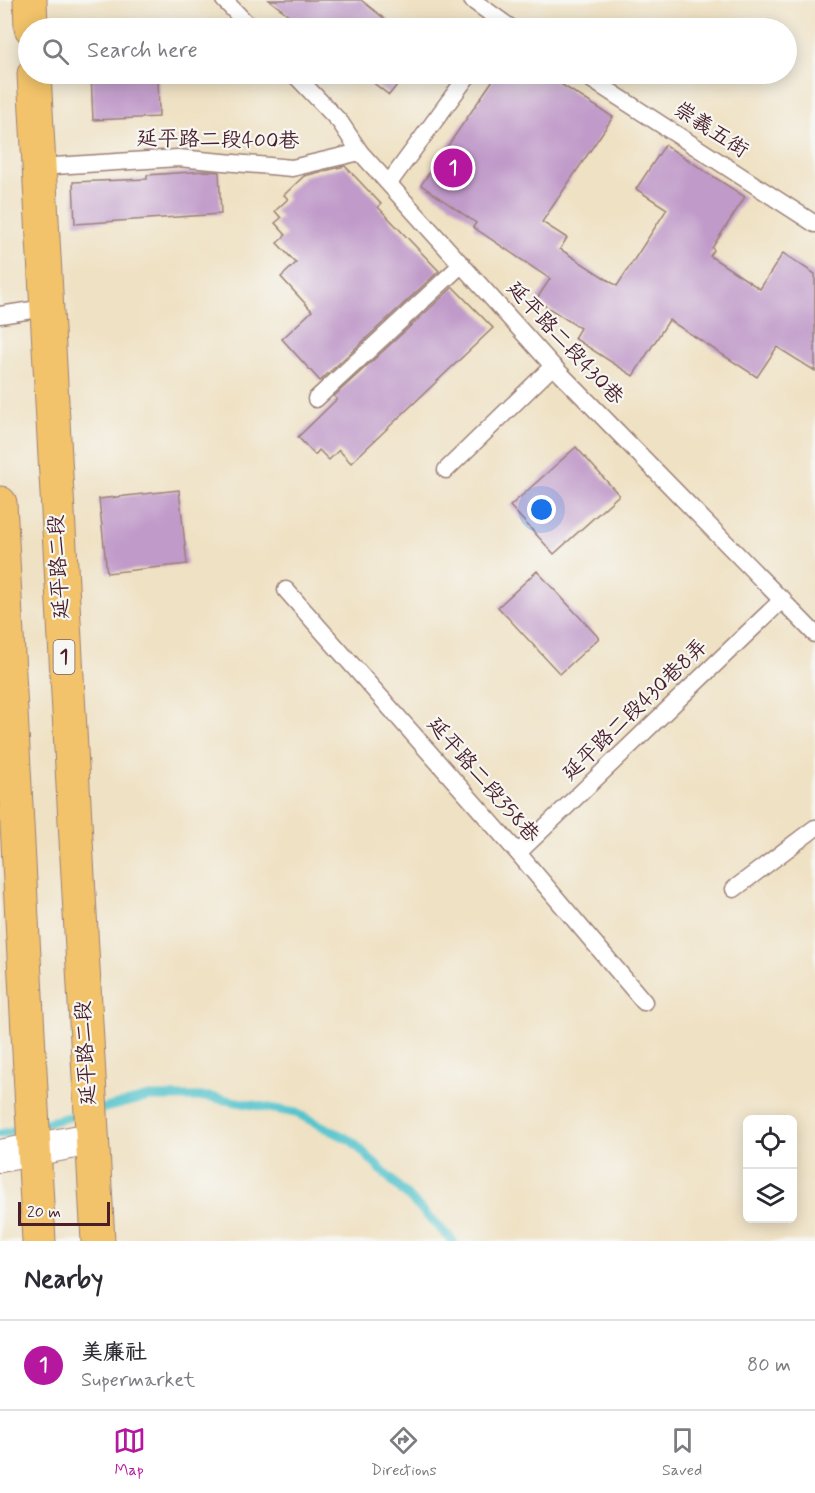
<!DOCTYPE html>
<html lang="en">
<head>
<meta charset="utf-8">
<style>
	:root { --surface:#fff; --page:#f7f7f7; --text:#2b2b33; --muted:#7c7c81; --line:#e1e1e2; --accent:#b5179e }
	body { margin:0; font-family:Mynerve,"LXGW WenKai TC",sans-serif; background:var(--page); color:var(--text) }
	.controls { position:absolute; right:18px; bottom:18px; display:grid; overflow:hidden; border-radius:9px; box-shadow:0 3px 15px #0003 }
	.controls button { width:54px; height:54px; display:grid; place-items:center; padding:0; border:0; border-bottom:2px solid var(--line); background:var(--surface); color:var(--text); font:30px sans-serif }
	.scale { position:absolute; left:18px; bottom:15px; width:92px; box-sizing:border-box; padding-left:6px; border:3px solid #4a1f2b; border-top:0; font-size:16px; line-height:21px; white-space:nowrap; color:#4a1f2b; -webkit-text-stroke:4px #f6f6f2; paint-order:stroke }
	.you { position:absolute; left:542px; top:510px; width:21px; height:21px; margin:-15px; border:4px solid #fff; border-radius:50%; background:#1a73e8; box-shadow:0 0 0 9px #1a73e833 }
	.badge { display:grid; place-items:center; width:39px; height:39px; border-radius:50%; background:var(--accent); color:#fff; font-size:20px; font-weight:700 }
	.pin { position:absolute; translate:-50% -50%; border:3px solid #fff; box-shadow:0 2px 6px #0006 }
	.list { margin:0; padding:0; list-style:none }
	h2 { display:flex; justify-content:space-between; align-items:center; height:78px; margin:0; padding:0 24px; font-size:26px }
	h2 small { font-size:20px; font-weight:400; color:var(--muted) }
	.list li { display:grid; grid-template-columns:39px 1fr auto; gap:18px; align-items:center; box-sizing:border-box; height:90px; padding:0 24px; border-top:2px solid var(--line) }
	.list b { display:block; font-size:22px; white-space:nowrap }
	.list p { margin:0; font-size:20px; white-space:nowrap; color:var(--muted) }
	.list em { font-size:20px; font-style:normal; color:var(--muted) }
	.icon { flex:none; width:33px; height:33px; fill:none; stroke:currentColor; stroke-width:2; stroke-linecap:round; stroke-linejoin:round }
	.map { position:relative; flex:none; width:815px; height:1241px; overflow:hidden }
	.search { position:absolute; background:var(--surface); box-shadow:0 3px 15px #0003; left:18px; right:18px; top:18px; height:66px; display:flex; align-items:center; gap:15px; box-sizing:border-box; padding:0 21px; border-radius:33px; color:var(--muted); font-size:22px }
	.sheet { height:168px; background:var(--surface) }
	nav { display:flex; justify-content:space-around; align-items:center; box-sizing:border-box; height:84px; border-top:2px solid var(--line); background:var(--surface); font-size:16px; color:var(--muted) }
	nav a { display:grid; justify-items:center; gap:3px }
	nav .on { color:var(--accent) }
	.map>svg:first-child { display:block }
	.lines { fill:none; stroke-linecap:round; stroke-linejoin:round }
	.stream { stroke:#57c4cd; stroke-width:9 }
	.building { fill:#c09ac9 }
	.service-casing { stroke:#9c8077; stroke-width:19 }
	.minor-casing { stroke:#9c8077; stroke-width:34 }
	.primary-casing { stroke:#9c8077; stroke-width:35 }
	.service { stroke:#fff; stroke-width:16 }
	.minor { stroke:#fff; stroke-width:32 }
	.primary { stroke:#f2c36a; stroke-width:33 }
	.labels { text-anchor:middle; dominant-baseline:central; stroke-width:4.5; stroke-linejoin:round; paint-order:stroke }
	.shield { fill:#f6f6f2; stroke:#7e6067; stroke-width:1.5 }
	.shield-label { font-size:20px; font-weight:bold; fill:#4a1f2b }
	.street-label { font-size:21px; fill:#4a1f2b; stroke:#f6f6f2 }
</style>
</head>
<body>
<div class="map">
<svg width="815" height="1241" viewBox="0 0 815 1241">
	<rect width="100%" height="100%" fill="#f6f6f2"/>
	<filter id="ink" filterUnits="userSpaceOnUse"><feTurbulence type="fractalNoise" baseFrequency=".0167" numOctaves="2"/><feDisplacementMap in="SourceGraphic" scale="12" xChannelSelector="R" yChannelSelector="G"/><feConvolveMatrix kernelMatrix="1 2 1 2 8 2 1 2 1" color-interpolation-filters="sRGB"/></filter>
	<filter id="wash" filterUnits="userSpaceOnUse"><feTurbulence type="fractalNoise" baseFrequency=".008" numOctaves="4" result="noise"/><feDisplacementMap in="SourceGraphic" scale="24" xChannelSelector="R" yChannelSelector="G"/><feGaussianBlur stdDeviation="1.35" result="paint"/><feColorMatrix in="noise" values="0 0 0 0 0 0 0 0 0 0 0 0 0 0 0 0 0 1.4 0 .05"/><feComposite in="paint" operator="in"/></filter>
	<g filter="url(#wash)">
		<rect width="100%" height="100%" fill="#efe1c3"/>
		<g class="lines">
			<path class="stream" d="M0 1134 149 1097H210L296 1113 352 1141 453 1241"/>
		</g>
		<g id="blocks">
			<path class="building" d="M269 0H361L396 28H306Z
				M91 74H158L159 117 93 120Z
				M362 74H406L389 95Z
				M497 74H545L613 117 542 222 567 238 560 249 617 286 667 209 636 189 665 145 745 197 712 248 714 250 710 256 760 289 783 253 815 274V371L777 347 757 377 669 320 633 376 574 338 580 328 536 300 550 279 473 227 476 223 421 185Z
				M345 166 381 204 378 207 439 271 320 381 282 339 312 311 281 277 296 263 277 243 286 235 275 223 281 218 275 211 288 199 284 195 304 176Z
				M206 171 219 172 221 214 75 224 73 182 147 179V175Z
				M453 287 493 328 351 463 339 450 329 460 319 450 315 455 298 437 337 399 334 396Z
				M576 447 619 495 554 554 510 506Z
				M179 490 187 564 107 573 99 499Z
				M537 571 599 638 560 674 498 607Z"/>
		</g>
	</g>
	<g filter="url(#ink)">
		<use href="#blocks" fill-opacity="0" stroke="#9c8077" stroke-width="1.5"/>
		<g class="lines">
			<defs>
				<path id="service" d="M224 0 251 28
					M472 0 511 28
					M294 74 340 122 360 152 553 366 815 634
					M583 74 815 224
					M39 167 178 158 292 168 360 152
					M389 183 469 74
					M0 315 45 308
					M316 399 462 264
					M446 470 553 366
					M286 590 518 853 644 1002
					M518 853 783 599
					M734 889 815 828"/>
				<path id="minor" d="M0 1156 91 1139"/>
				<path id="primary" d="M30 0 31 28
					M34 74 98 1241
					M0 503 39 1241"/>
			</defs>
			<use href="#service" class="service-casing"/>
			<use href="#minor" class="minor-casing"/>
			<use href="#primary" class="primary-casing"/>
			<use href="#service" class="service"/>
			<use href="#minor" class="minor"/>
			<use href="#primary" class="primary"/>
		</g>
	</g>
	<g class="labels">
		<rect class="shield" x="53.5" y="640" width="21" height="34" rx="4.5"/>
		<g class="shield-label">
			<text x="64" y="657">1</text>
		</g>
		<g class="street-label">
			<text transform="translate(711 130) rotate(33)">崇義五街</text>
			<text transform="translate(218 140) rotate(1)">延平路二段400巷</text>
			<text transform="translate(565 343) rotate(47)">延平路二段430巷</text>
			<text transform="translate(59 567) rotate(-93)">延平路二段</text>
			<text transform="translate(635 710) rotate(-44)">延平路二段430巷8弄</text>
			<text transform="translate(483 780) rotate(49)">延平路二段358巷</text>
			<text transform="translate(86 1053) rotate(-93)">延平路二段</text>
		</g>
	</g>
</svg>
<div class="controls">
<button><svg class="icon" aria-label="locate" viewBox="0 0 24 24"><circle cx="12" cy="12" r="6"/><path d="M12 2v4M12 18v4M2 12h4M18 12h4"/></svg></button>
<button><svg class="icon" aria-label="layers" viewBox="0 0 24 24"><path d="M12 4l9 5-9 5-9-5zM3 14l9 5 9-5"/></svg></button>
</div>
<div class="scale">20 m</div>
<div class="you"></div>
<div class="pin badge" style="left:453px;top:168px">1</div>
<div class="search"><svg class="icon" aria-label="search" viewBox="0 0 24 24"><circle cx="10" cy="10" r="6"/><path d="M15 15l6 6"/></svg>Search here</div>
</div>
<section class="sheet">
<h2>Nearby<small></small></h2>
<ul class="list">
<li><span class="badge">1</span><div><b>美廉社</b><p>Supermarket</p></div><em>80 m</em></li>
</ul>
</section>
<nav>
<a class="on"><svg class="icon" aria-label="map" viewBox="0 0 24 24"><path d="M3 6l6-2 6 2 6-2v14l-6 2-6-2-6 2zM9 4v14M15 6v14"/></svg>Map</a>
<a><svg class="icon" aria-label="directions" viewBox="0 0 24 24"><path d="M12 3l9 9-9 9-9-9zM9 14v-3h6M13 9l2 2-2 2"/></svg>Directions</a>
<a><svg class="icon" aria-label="saved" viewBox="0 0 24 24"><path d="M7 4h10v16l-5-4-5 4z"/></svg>Saved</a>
</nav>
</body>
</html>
